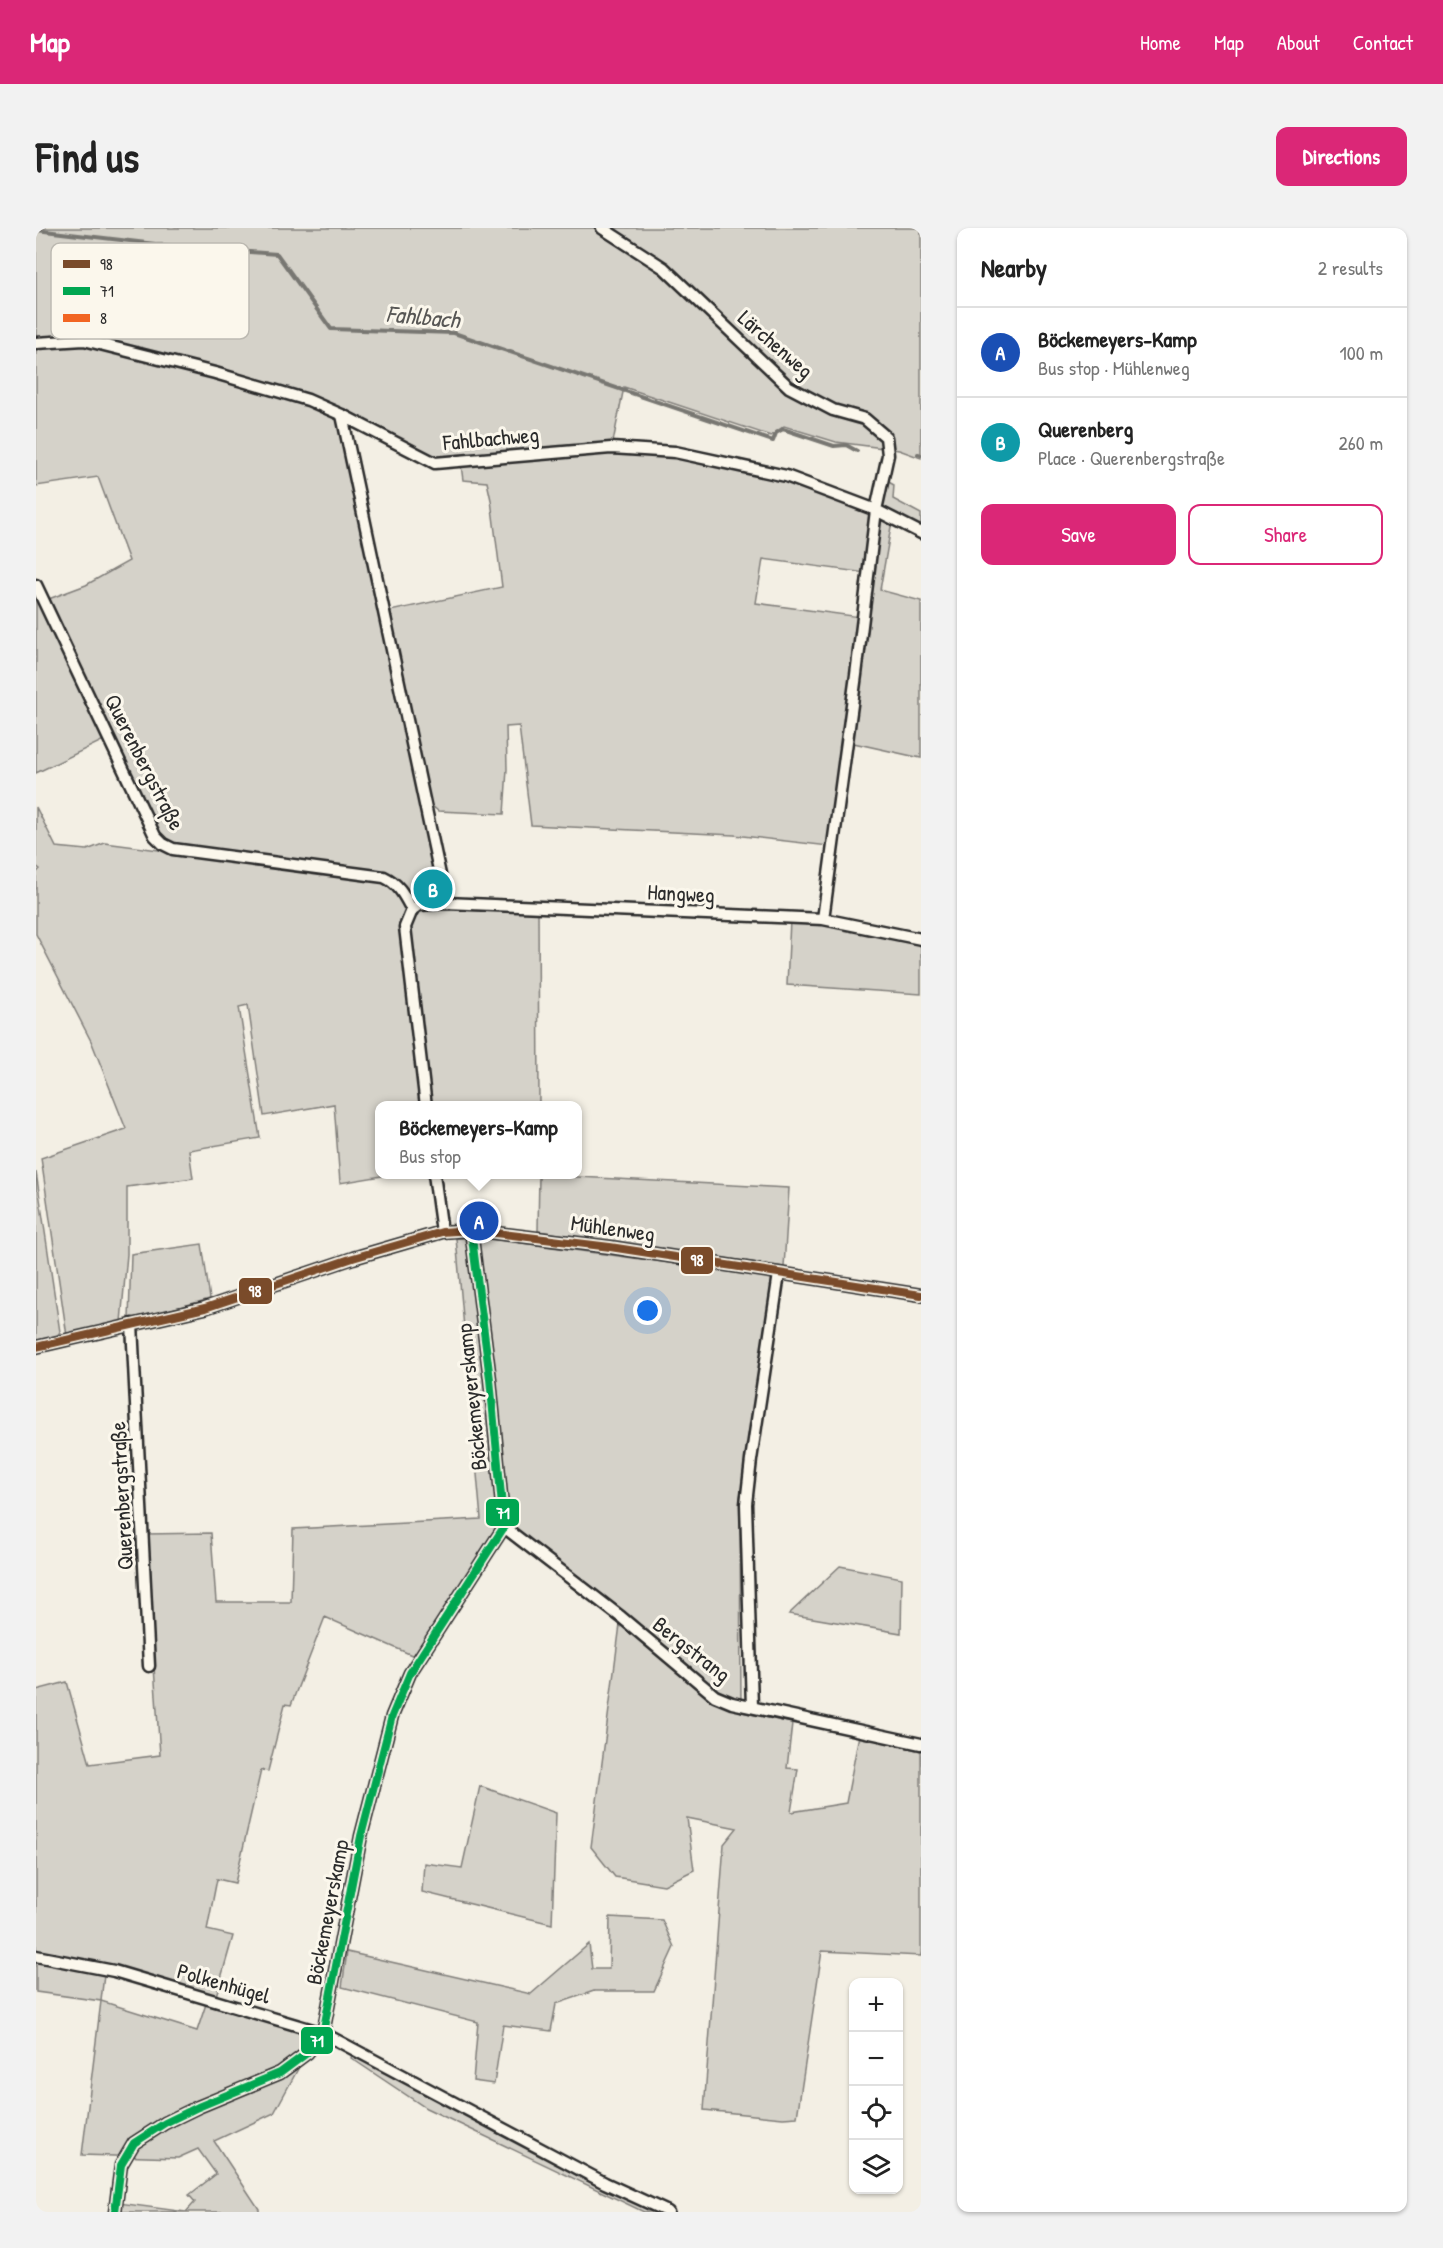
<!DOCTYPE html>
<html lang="en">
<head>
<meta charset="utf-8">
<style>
	:root { --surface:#fff; --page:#f2f2f2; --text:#222; --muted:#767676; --line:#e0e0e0; --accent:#db2777 }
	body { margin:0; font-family:"Patrick Hand",sans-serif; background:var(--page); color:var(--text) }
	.controls { position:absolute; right:18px; bottom:18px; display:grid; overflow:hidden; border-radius:12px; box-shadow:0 2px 4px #0004 }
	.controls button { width:54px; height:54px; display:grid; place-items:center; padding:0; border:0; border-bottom:2px solid var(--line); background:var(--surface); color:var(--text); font:30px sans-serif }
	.you { position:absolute; left:612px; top:1083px; width:21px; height:21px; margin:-15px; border:4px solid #fff; border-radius:50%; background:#1a73e8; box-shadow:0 0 0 9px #1a73e833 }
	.badge { display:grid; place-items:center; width:39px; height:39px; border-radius:50%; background:var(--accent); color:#fff; font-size:20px; font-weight:700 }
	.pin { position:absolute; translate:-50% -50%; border:3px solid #fff; box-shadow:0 2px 6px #0006 }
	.popup { position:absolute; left:339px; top:873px; width:207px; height:78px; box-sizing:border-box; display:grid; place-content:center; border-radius:12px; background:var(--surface); filter:drop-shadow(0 2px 4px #0005); font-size:20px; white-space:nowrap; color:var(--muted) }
	.popup b { font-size:22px; color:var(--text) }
	.popup::after { content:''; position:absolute; left:50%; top:100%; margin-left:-12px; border:12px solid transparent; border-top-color:var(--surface) }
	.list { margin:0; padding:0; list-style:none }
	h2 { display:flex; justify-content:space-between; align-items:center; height:78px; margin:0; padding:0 24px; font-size:26px }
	h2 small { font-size:20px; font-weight:400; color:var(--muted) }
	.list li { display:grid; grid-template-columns:39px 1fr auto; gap:18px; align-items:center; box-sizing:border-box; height:90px; padding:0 24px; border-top:2px solid var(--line) }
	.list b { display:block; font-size:22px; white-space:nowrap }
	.list p { margin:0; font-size:20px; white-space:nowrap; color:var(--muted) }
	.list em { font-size:20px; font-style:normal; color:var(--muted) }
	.actions { display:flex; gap:12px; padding:18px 24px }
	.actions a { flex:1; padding:14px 0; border:2px solid var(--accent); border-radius:12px; text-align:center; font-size:21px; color:var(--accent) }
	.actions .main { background:var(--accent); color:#fff }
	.icon { flex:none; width:33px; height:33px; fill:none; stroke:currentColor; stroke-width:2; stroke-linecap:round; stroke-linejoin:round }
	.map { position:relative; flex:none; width:885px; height:1984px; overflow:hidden; border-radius:12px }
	header { display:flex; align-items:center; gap:36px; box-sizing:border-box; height:84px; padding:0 30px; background:var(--accent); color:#fff }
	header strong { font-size:28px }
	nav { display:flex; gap:33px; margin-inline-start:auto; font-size:21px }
	.intro { display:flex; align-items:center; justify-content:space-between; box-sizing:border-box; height:144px; padding:0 36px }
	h1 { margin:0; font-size:42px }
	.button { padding:15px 27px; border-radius:12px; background:var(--accent); color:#fff; font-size:21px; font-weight:700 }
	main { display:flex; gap:36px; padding:0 36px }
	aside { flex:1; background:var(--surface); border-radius:12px; box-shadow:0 2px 4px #0004 }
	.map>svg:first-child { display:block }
	.green { fill:#d5d2c9; stroke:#807e7a; stroke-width:1.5 }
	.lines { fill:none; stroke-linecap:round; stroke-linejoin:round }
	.stream { stroke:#787772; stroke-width:4 }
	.street-casing { stroke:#2b2b2b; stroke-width:15 }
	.street { stroke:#fbf7ec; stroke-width:10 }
	.bus-1-casing { stroke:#fbf7ec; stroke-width:12 }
	.bus-2-casing { stroke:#fbf7ec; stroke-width:12 }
	.bus-1 { stroke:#7a4b2a; stroke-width:8 }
	.bus-2 { stroke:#00a651; stroke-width:8 }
	.labels { text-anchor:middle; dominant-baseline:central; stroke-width:6; stroke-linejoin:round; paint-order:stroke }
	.street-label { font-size:22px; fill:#2b2b2b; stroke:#fbf7ec }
	.water-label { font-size:24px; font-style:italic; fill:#585755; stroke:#fbf7ec }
	.key { fill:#fbf7ec; stroke:#bdbab2; stroke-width:1.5 }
	.key-label { font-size:16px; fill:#2b2b2b }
	.line-badge { stroke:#fbf7ec; stroke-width:2 }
	.badge-label { font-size:16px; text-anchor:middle; font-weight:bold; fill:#fff }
</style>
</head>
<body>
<header>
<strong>Map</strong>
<nav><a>Home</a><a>Map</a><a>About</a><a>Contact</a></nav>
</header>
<div class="intro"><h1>Find us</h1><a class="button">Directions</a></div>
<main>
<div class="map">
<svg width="885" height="1984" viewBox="0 0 885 1984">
	<rect width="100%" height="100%" fill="#f3efe4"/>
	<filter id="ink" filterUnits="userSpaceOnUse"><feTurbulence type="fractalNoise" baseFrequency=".0167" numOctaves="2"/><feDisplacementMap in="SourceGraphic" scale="12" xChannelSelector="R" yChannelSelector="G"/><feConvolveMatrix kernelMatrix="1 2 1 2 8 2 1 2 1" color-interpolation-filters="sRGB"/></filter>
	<g filter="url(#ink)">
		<path class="green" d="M0 0H885V230L863 222 800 214 748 198 735 208 588 159 577 214 401 231 307 184 46 108 0 111Z
			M48 116 270 174 302 188 338 362 406 668 382 671 376 675 356 649 136 617 122 605 74 499 10 372 50 357 93 333 62 249 0 258V119Z
			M571 224 638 225 749 251 838 283 830 345 727 331 720 375 824 389 842 285 856 293 844 362 885 373V530L813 514 793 618 698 607 495 597 483 498 470 499 471 541 468 586 402 583 395 577 354 383 466 359 455 272 451 254 427 252 425 237Z
			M849 252 858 257 857 271 885 286V302L842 281Z
			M0 365 72 510 0 545Z
			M0 579 20 619 51 622 69 615 347 651 356 654 374 681 367 699 386 877 344 878V946L352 947 304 955 298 876 228 888 212 777 203 779 224 910 153 922 157 950 91 959V1026L85 1094 31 1108 5 930 90 901 56 815 0 706V645L4 641 0 638Z
			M409 679 502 681 503 877H393L371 699 378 683Z
			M754 692 786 694 885 714V766L751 757Z
			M0 944 24 1104 21 1108 0 1113Z
			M503 947 753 960 748 1039 502 1003Z
			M420 1010H448L739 1049 704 1270 705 1484 756 1495 751 1540 762 1541 755 1584 810 1575 823 1507 846 1514 885 1523V1728L786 1723 761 1889 747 1890 668 1882 688 1616 701 1600 651 1590 658 1642 628 1657 579 1649 555 1619 585 1389 466 1303 378 1428 289 1389 255 1477 249 1476 232 1543 225 1542 199 1655 181 1651 171 1702 197 1708 180 1768 77 1738H69L65 1773 161 1803 171 1773 281 1806 238 1885 178 1913 223 1981V1984H82L83 1975 150 1984 159 1974 153 1967 180 1946 162 1921 142 1930 46 1927 65 1773 0 1764V1462L31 1454 54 1536 124 1527 109 1306 175 1305 180 1374H255L257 1301 445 1291Z
			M166 1016 174 1071 93 1092 95 1026Z
			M804 1338 866 1350 865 1405 753 1386Z
			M444 1558 520 1585 516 1696 386 1664 388 1635 426 1640Z
			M574 1689 626 1692 638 1719 618 1763H558L520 1776 515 1803 467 1797 458 1856 437 1853 442 1794 306 1759 311 1724 495 1766 553 1716 556 1741H573Z
			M317 1823 625 1984H608L390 1880 315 1830Z"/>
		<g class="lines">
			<path class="stream" d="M0 2 136 18 241 26 295 101 418 105 737 213 740 205 747 201 798 218 810 217 821 223
				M882 226 885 227"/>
			<defs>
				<path id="street" d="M566 0 628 40 753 159 797 182 829 191 850 209 852 227 840 282 820 447 787 691
					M0 115 48 112 179 145 272 172 306 187 399 235 575 220 639 224 750 248 840 282 885 305
					M306 187 410 675
					M0 357 119 608 127 616 137 621 348 649C363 656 368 667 376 682
					M390 878 369 699 376 682 383 677 410 675 787 691 885 711
					M398 946 406 1004
					M96 1096 113 1438
					M0 1119 169 1080 317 1030 406 1004 435 1002 574 1019 885 1067
					M468 1299 585 1389 679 1468 696 1475 885 1516
					M716 1479 710 1276 715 1232 743 1046
					M0 1728 78 1743 287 1805 569 1955 632 1984
					M79 1984 85 1937 98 1915 129 1895 162 1879 244 1845 271 1825 287 1805 325 1608 356 1488 374 1445 468 1299 454 1151 435 1002"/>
			</defs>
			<use href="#street" class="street-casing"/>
			<use href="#street" class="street"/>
			<defs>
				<path id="bus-1" d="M0 1119 169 1080 317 1030 406 1004 435 1002 574 1019 885 1067"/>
				<path id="bus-2" d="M79 1984 85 1937 98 1915 129 1895 162 1879 244 1845 271 1825 287 1805 325 1608 356 1488 374 1445 468 1299 454 1151 435 1002"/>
			</defs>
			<use href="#bus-1" class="bus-1-casing"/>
			<use href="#bus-2" class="bus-2-casing"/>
			<use href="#bus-1" class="bus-1"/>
			<use href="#bus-2" class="bus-2"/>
		</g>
	</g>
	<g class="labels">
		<g class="street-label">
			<text transform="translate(740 116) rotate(41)">Lärchenweg</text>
			<text transform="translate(455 210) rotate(-5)">Fahlbachweg</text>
			<text transform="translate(109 534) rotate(63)">Querenbergstraße</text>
			<text transform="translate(645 665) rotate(3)">Hangweg</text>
			<text transform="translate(577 1000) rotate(8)">Mühlenweg</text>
			<text transform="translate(435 1169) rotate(-96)">Böckemeyerskamp</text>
			<text transform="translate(85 1268) rotate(-93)">Querenbergstraße</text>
			<text transform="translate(656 1421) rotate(38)">Bergstrang</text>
			<text transform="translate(291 1684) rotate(-79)">Böckemeyerskamp</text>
			<text transform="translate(188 1755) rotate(16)">Polkenhügel</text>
		</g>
		<g class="water-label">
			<text transform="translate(387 88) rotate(5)">Fahlbach</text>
		</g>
	</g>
	<rect x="15" y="15" width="198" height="96" rx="9" class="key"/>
	<rect x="27" y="32" width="27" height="8" fill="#7a4b2a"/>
	<rect x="27" y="59" width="27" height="8" fill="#00a651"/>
	<rect x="27" y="86" width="27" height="8" fill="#f26522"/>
	<g class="key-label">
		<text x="64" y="42">98</text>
		<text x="64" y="69">71</text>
		<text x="64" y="96">8</text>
	</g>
	<g class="line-badge">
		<rect x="644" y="1018" width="34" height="29" rx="6" fill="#7a4b2a"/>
		<rect x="202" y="1049" width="35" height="28" rx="6" fill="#7a4b2a"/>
		<rect x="449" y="1270" width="35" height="29" rx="6" fill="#00a651"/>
		<rect x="264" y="1798" width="34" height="29" rx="6" fill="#00a651"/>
	</g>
	<g class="badge-label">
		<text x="661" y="1038">98</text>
		<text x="219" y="1069">98</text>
		<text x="467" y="1291">71</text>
		<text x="281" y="1819">71</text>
	</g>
</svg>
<div class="controls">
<button>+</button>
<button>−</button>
<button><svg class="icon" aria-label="locate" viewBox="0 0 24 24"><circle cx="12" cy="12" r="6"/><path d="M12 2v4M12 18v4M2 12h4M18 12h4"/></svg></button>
<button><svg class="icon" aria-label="layers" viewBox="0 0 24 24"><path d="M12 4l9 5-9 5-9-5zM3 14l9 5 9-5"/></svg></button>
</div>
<div class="you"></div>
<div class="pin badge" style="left:443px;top:993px;background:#1a4fb4">A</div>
<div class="popup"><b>Böckemeyers-Kamp</b>Bus stop</div>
<div class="pin badge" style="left:397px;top:661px;background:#0f9aa8">B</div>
</div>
<aside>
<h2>Nearby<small>2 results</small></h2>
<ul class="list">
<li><span class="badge" style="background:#1a4fb4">A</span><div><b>Böckemeyers-Kamp</b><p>Bus stop · Mühlenweg</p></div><em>100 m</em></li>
<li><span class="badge" style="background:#0f9aa8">B</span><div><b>Querenberg</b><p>Place · Querenbergstraße</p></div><em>260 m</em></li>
</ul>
<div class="actions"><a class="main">Save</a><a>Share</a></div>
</aside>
</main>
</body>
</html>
